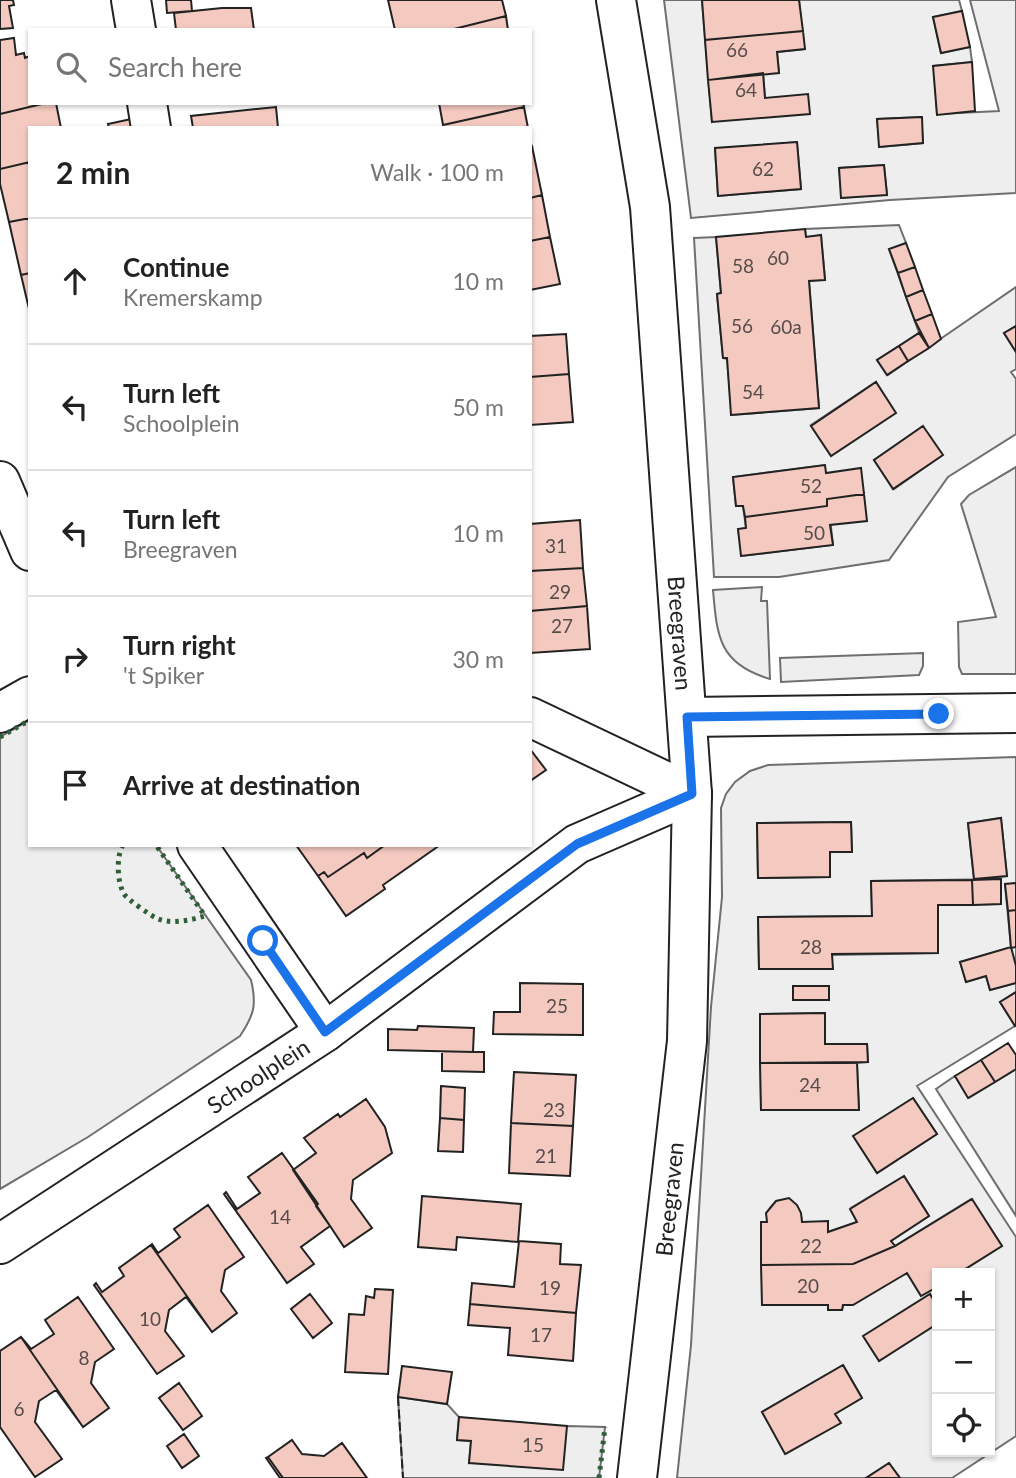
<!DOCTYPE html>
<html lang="en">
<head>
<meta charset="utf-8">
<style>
	:root { --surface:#fff; --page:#f6f6f6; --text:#222; --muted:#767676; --line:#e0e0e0 }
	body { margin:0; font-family:Lato,sans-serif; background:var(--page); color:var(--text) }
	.controls { position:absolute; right:21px; bottom:21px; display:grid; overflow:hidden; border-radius:0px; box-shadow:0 2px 5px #0004 }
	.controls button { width:63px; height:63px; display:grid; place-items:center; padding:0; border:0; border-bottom:2px solid var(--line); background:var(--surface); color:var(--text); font:35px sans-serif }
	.stop { position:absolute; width:21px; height:21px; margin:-16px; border:5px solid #1a73e8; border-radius:50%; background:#fff }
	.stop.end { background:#1a73e8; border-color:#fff; box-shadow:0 2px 7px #0008 }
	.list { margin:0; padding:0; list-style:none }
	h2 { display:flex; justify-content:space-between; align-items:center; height:91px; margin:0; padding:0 28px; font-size:30px }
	h2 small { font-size:23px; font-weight:400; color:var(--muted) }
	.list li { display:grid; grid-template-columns:46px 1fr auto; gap:21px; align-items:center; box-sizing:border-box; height:126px; padding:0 28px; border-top:2px solid var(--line) }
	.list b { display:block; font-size:26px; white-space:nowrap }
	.list p { margin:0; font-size:23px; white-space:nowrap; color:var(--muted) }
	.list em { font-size:23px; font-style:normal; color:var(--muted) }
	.icon { flex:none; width:38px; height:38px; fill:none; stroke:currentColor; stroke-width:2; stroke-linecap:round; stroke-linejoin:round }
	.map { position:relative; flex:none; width:1016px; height:1478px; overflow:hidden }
	.search { position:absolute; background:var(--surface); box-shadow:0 2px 5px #0004; left:28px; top:28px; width:504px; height:77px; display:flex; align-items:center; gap:18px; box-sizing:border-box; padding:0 24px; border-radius:0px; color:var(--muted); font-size:26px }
	.panel { position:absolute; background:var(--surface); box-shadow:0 2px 5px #0004; left:28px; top:126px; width:504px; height:721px; border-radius:0px }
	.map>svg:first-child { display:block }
	.green { fill:#eee; stroke:#6f6f6f; stroke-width:2; fill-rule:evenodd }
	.building { fill:#f3c9c0; stroke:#222; stroke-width:2 }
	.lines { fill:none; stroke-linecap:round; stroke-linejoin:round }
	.minor-casing { stroke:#222; stroke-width:42 }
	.minor { stroke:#fff; stroke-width:38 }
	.hedge { stroke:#2f5e38; stroke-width:5; stroke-dasharray:3.5 5; stroke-linecap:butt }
	.fence { stroke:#222; stroke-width:2; stroke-dasharray:9 3.5; stroke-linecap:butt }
	.route { stroke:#1a73e8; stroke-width:9 }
	.labels { text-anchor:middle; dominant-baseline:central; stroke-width:5; stroke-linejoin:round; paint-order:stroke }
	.number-label { font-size:19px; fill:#564c4a }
	.street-label { font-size:23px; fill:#222; stroke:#fff }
</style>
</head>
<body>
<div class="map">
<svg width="1016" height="1478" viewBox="0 0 1016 1478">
	<rect width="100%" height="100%" fill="#fff"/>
	<path class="green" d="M664 0H702L712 122 765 98 763 73 779 72 777 52 804 49 799 0H959L962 11 933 17 941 53 970 47 972 62 934 66 937 114 999 111 970 0H1016V193L890 200 691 218ZM921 117 923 143 880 147 877 119ZM797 142 801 189 718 196 715 149ZM884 165 887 194 842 198 839 168Z
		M899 225 906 243 889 249 919 333 877 360 888 375 1016 287V326L1004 333 1016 352V369L1011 372 1016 379V434L948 477 889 560 779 577H714L694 238 716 237 721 293 717 294 723 358 727 359 732 415 819 408 809 281 825 279 821 236 806 237 805 229ZM876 382 895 413 831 455 811 425ZM923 427 942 455 894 489 874 460ZM824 465 833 545 742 556 738 529 746 528 743 506H736L733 477Z
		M1016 467V674H962L959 667 958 622 996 617 961 504 969 495Z
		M762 587 761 601H767L770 679C719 664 717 637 713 590Z
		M923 653V666L919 675 781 682 780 658Z
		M30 720V845H156L251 980C257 1005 254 1015 240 1036L88 1137 0 1189V737Z
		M1016 757V883L1005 885 1011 947H1016V966L1010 948 960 962 966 982 986 976 990 990 1016 983V992L1000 1002 1015 1026 917 1086 1016 1237V1436L952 1478H900L889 1463 866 1478H677L691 1345 711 1007 722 897 721 808 726 794 735 782 750 771 768 765ZM1001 818 1007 876 974 879 968 823ZM851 822 852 852H830V877L758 878 757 823ZM1001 879V904L938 905V953L832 955V969H759L758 917 872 916 871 881ZM793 986H829V1000H793ZM825 1013V1044H867L868 1062 857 1063 859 1110H761L760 1014ZM913 1098 937 1134 877 1173 854 1136ZM904 1176 929 1216 891 1241 895 1246 971 1199 1002 1246 959 1273H990V1452H937V1324L879 1360 930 1295 937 1306V1287L921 1296 907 1273 843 1305 842 1310H828V1305H762V1222H767C766 1206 775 1201 789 1199 798 1206 801 1211 802 1222H828V1232L857 1222 851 1208ZM843 1365 862 1398 835 1414 840 1423 786 1454 762 1412Z
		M1016 1069V1216L936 1089 955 1076 969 1098Z
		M398 1397 447 1404 459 1417 457 1440 471 1441 469 1463 567 1426 605 1427 599 1478H403Z"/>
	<path class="building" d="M0 0H13L14 5 9 6 13 28 0 29Z
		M166 0H191L192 11 167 13Z
		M388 0H502L506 16 450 30H395Z
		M702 0H799L803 31 705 40Z
		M222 8H251L254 30H176L174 13Z
		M962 11 970 47 941 53 933 17Z
		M506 16 508 30H450Z
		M803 31 805 49 777 52 779 73 708 80 705 40Z
		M14 38 16 55 24 53 25 58 30 56V103H46L0 114V40Z
		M972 62 975 111 937 115 933 66Z
		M763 73 765 98 808 94 810 114 712 122 708 80Z
		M46 103H56L61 128H30V162L0 169V114Z
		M439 103H523L524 107 443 125Z
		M276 107 278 128H193L191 116Z
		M524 107 528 128H444L443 125Z
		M922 117 923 143 879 147 877 119Z
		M136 118 138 128H109L108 124Z
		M797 142 801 189 718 196 715 148Z
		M532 146 542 195 530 198V147Z
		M30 162V218L9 222 0 184V169Z
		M884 165 887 195 841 198 839 168Z
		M542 195 550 237 530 241V198Z
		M30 218V273L21 275 9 222Z
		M805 229 806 237 821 235 825 280 809 281 819 408 731 415 727 358H723L717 294 721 293 716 237Z
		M550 237 560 284 530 290V241Z
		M906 243 915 267 898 273 889 249Z
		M915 267 923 290 906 297 898 273Z
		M30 273V313L21 275Z
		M923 290 932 314 915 321 906 297Z
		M932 314 941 339 929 348 915 321Z
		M1016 326V352L1004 333Z
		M919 333 929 348 908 361 899 346Z
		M566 334 569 374 530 377V336Z
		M899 346 908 361 887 375 877 360Z
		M569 374 573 422 530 425V377Z
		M876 382 896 413 831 456 811 426Z
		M923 426 943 455 893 489 874 460Z
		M825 465 826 473 861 468 864 494 827 499V506L745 517 743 506H736L733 477Z
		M864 494 867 521 830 525 833 545 741 556 738 529 746 528 745 517 827 506V499Z
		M580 520 583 568 530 571V524Z
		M583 568 587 606 530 611V571Z
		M587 606 590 649 530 653V611Z
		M530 749 546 770 530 781Z
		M1001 818 1007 876 974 879 968 823Z
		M851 822 852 852H830V877L758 878 757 823Z
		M296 845H385L367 858 364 853 328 877 324 872 318 876Z
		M385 845H440L383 885 385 889 346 916 318 876 324 872 328 877 364 853 367 858Z
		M1001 879V904L973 905 972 880Z
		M972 880 973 905H938V953L832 954 833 969H759L758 917 872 916 871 881Z
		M1016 883V910L1008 911 1005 884Z
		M1016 910V947L1011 948 1008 911Z
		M1011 947 1016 966V983L990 990 986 976 966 982 960 962Z
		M520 983 583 984V1035L493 1034 494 1012H520Z
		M793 986H829V1000H793Z
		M1016 992V1025L1015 1026 1000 1002Z
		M825 1013V1044H867L868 1062 760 1063V1014Z
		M418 1026 474 1028 473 1052 388 1050V1029L417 1030Z
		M1008 1043 1016 1055V1069L995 1082 981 1060Z
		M442 1052H484V1072L442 1071Z
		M981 1060 995 1082 968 1098 955 1076Z
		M760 1063H857L859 1110H761Z
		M514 1072 576 1075 573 1126 511 1123Z
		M441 1086 465 1088 464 1120 440 1118Z
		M913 1098 937 1134 877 1173 853 1136Z
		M366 1099 385 1127 392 1153 353 1180 351 1199 372 1228 344 1247 293 1170 316 1153 304 1138 338 1114 340 1117Z
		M440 1118 464 1120 463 1152 438 1151Z
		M511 1123 573 1126 570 1176 509 1173Z
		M282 1153 318 1204 316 1206 330 1226 301 1247 314 1264 287 1283 224 1194 226 1192 237 1209 260 1193 248 1177Z
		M904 1176 929 1216 891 1241 895 1246 853 1264 761 1265V1222H767L766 1213 776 1201 789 1198 797 1205 801 1213 802 1222 828 1221V1232L857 1222 850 1209Z
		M422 1196 521 1204 518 1242 457 1237 456 1250 418 1247Z
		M972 1199 1002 1246 959 1273H937V1287L921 1296 907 1273 853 1305H843L842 1310H828V1305H762L761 1265 853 1264 895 1246Z
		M208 1205 244 1257 225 1270 221 1291 237 1313 212 1332 151 1245 152 1244 158 1253 180 1237 174 1229Z
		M519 1241 561 1244 560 1264 581 1265 576 1313 470 1304 472 1283 514 1287Z
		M151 1245 212 1332 186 1297 169 1310 165 1331 184 1356 157 1374 94 1285 96 1283 102 1292 124 1276 119 1268Z
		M375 1289 393 1290 388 1374 345 1372 349 1314 364 1315 366 1296 374 1298Z
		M310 1294 332 1323 313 1338 291 1309Z
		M930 1294 937 1306V1324L879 1361 863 1336Z
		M78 1297 114 1349 95 1362 91 1383 109 1408 83 1427 21 1337 31 1349 54 1334 45 1320Z
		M470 1304 576 1313 573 1361 508 1355 510 1328 468 1325Z
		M21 1337 83 1427 56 1390 39 1401 35 1422 62 1459 35 1477 0 1427V1351Z
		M843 1365 862 1398 835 1414 841 1423 785 1454 762 1412Z
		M402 1366 452 1372 447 1404 398 1397Z
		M179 1383 202 1416 183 1430 159 1398Z
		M459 1417 567 1426 563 1470 469 1463 471 1441 457 1440Z
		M184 1434 199 1456 182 1468 167 1446Z
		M292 1440 302 1454 324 1456 342 1443 367 1478H283L268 1457Z
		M268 1457 283 1478H280L266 1458Z
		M889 1463 900 1478H866Z"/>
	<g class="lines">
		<defs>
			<g id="minor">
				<path d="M131 0 136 30"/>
				<path id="s1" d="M616 0 650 207 692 794 687 1041 637 1478"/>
				<path d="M147 103 151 128"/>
				<path d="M0 481 30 551"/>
				<path d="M0 713 30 696"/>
				<path d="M530 717 692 794"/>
				<path d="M687 717 1016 713"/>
				<path d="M197 845 325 1032"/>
				<path id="s2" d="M0 1244 325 1032 577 844 692 794"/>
			</g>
		</defs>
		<use href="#minor" class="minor-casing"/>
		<use href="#minor" class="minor"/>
		<path class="hedge" d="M0 737 30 720
			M123 845C116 856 117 882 124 894 127 899 150 915 156 918 171 925 190 920 205 916L156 845
			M599 1478 605 1427"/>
		<path class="fence" d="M398 1397 403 1478"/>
	</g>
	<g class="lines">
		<path class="route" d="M263 941 325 1032 577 844 692 794 687 717 939 714"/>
	</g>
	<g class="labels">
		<g class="number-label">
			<text x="737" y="49">66</text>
			<text x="746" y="89">64</text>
			<text x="763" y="168">62</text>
			<text x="778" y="257">60</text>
			<text x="743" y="265">58</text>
			<text x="742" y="325">56</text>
			<text x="786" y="326">60a</text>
			<text x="753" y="391">54</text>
			<text x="811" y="485">52</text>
			<text x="814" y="532">50</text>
			<text x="556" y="545">31</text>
			<text x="560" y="591">29</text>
			<text x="562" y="625">27</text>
			<text x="811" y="946">28</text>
			<text x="557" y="1005">25</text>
			<text x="810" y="1084">24</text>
			<text x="554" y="1109">23</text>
			<text x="546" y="1155">21</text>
			<text x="280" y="1216">14</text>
			<text x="811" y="1245">22</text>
			<text x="808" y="1285">20</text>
			<text x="550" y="1287">19</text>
			<text x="150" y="1318">10</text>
			<text x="541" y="1334">17</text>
			<text x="84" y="1357">8</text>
			<text x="19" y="1408">6</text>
			<text x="533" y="1444">15</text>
		</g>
		<g class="street-label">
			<text stroke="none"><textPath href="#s1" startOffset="637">Breegraven</textPath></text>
			<text stroke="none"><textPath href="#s2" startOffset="308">Schoolplein</textPath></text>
			<text transform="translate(669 1199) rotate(-84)">Breegraven</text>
		</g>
	</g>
</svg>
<div class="controls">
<button>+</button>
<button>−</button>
<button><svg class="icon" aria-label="locate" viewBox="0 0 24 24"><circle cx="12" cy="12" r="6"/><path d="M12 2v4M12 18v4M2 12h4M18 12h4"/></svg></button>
</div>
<div class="stop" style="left:263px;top:941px"></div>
<div class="stop end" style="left:939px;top:714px"></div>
<div class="search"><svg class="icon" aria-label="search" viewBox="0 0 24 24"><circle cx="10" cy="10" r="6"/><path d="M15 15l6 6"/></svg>Search here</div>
<section class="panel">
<h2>2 min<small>Walk · 100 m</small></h2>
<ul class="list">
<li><svg class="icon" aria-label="ahead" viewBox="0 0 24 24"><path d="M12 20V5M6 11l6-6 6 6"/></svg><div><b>Continue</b><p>Kremerskamp</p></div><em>10 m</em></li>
<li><svg class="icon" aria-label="left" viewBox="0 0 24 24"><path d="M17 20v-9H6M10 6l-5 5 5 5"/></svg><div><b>Turn left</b><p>Schoolplein</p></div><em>50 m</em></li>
<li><svg class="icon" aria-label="left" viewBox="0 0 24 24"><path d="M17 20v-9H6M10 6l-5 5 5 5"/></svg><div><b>Turn left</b><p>Breegraven</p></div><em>10 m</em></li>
<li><svg class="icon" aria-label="right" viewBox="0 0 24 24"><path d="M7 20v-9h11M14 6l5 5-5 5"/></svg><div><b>Turn right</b><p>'t Spiker</p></div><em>30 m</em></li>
<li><svg class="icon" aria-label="arrive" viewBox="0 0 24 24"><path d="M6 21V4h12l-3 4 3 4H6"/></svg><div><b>Arrive at destination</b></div></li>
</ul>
</section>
</div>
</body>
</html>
